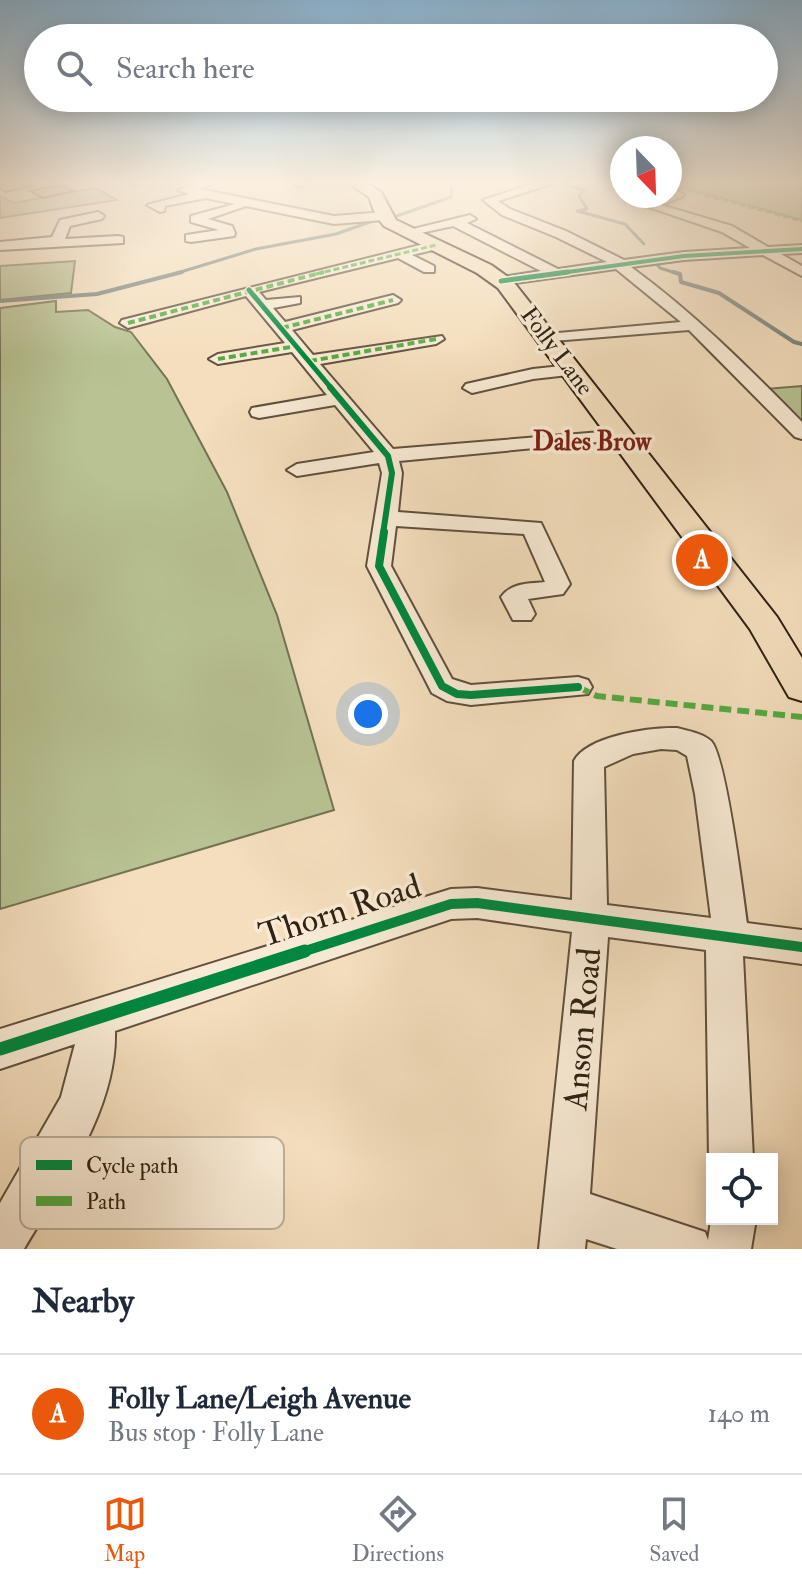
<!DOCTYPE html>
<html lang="en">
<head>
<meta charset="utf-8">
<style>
	:root { --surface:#fff; --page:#f6f6f7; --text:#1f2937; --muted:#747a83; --line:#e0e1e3; --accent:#ea580c }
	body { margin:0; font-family:"IM FELL Double Pica",serif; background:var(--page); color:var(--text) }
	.controls { position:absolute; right:24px; bottom:24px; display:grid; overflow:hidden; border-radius:0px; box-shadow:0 4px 20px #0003 }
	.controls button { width:72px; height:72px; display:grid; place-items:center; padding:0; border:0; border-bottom:2px solid var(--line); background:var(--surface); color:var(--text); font:40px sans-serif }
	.compass { position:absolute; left:610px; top:136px; width:72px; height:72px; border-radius:50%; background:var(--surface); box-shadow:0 4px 20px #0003; rotate:157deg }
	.you { position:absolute; left:368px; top:714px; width:28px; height:28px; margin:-20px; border:6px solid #fff; border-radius:50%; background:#1a73e8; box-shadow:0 0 0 12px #1a73e833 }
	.badge { display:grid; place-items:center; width:52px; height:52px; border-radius:50%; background:var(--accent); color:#fff; font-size:26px; font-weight:700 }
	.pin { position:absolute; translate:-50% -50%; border:4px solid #fff; box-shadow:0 2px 8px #0006 }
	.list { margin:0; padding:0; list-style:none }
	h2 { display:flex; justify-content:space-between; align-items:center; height:104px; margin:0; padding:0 32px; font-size:34px }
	h2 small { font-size:26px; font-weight:400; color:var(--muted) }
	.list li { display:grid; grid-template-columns:52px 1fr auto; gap:24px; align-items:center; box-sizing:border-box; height:120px; padding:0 32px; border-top:2px solid var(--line) }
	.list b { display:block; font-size:30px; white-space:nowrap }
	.list p { margin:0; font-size:26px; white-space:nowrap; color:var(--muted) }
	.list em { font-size:26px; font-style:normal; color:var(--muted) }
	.icon { flex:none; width:44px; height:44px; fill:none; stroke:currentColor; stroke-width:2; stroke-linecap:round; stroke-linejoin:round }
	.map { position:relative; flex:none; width:802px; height:1249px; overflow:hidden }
	.search { position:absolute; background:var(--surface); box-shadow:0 4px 20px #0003; left:24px; right:24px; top:24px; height:88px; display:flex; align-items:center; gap:20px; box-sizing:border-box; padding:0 28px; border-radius:44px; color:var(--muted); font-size:30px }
	.sheet { height:224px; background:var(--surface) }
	nav { display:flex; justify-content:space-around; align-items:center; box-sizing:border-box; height:112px; border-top:2px solid var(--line); background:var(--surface); font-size:22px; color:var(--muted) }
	nav a { display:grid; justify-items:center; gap:4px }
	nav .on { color:var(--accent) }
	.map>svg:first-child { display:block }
	.green { fill:#b8c293; stroke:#747254; stroke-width:2 }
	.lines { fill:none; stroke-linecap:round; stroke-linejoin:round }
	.stream-far1 { stroke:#737d78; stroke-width:3 }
	.stream { stroke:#737d78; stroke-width:4 }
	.building { fill:#d89a84; stroke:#302214; stroke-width:2 }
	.minor-casing { stroke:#61513e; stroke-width:4 }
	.major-casing { stroke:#302214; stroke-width:4 }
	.minor { fill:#f8ead4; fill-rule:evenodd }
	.major { fill:#f4debd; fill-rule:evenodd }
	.quiet-far2 { stroke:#54aa42; stroke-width:3; stroke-dasharray:6 3; stroke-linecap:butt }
	.quiet-far1 { stroke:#54aa42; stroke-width:4; stroke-dasharray:7 4; stroke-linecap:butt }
	.quiet { stroke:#54aa42; stroke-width:6; stroke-dasharray:12 6; stroke-linecap:butt }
	.cycleway-far5-casing { stroke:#f8ead4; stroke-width:6 }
	.cycleway-far4-casing { stroke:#f8ead4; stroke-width:8 }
	.cycleway-far3-casing { stroke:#f8ead4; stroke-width:10 }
	.cycleway-far2-casing { stroke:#f8ead4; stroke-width:13 }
	.cycleway-far1-casing { stroke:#f8ead4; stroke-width:15 }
	.cycleway-casing { stroke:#f8ead4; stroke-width:18 }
	.cycleway-far5 { stroke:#00873e; stroke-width:4 }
	.cycleway-far4 { stroke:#00873e; stroke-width:5 }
	.cycleway-far3 { stroke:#00873e; stroke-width:6 }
	.cycleway-far2 { stroke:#00873e; stroke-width:8 }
	.cycleway-far1 { stroke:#00873e; stroke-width:10 }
	.cycleway { stroke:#00873e; stroke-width:13 }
	.labels { text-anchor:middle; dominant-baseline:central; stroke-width:7; stroke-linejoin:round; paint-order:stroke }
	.far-street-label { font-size:24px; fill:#302214; stroke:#f8ead4 }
	.far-neighbourhood-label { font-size:26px; font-weight:bold; fill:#7a1f14; stroke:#f8ead4 }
	.near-street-label { font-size:34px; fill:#302214; stroke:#f8ead4 }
	.key { fill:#f8ead4; stroke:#bcae9a; stroke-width:2 }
	.key-label { font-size:22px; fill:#302214 }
</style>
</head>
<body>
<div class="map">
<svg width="802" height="1249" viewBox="0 0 802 1249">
	<rect width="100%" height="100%" fill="#f4debd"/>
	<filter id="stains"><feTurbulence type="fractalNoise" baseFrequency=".0025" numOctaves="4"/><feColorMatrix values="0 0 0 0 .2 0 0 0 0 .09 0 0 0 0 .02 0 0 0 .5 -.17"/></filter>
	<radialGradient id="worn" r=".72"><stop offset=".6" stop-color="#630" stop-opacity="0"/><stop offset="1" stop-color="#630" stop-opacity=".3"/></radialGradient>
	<path class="green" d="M670 182H802V220L670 184Z
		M95 188 117 200 0 218V196L14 203Z
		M75 261 71 293 0 300V266Z
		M56 301V312L88 310 115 327 131 332 167 379 227 492 277 615 334 810 0 909V308Z
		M802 386V427L765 389Z"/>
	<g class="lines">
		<path class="stream-far1" d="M562 182 584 191 579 196 587 209 577 211 625 224 644 244
			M394 217 451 197 452 182
			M656 263 660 268 679 274
			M174 274 256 249 336 234 373 221"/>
		<path class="stream" d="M673 272 680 274 681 282 719 293 794 342 802 344
			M0 301 97 294 182 272"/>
	</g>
	<path class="building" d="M3 182H25L33 186 5 192 0 189V185L6 184Z
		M60 185 74 191 43 198 30 191Z"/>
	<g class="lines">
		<defs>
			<path id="minor" d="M129 182H141L142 183 136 186Z
				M199 182H218L199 189 334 216 384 212 390 216 384 220 334 224 246 206 208 219 232 226 235 233 234 236 191 242 186 241V235L219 230 191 222V216L235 204 206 198 165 206 164 211 160 212 147 205 189 194 178 190Z
				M292 182H305L306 184 300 187Z
				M538 182 551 184 498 201 510 209 566 231 624 260 684 252 750 248 722 232 643 205 678 191 684 195 682 197 661 205 732 226 768 247 802 245V253L781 254 802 266V276L763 255 684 260 631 267C694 313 748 367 802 422V439L795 437 689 330 541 342 539 339 541 336 547 334 681 322 616 269 501 285 494 281 496 278 541 271 453 226 407 236 401 232 470 215 476 219 467 223 558 269 607 262 556 237 502 215 483 200Z
				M98 212 104 216 102 219 70 226 65 239 118 236 123 237V243L0 250V242L52 237 60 220Z
				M436 241 441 242V248L412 255 434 266V272H424L398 258 259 292 266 300 300 297V303L273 308 285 322 393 295 401 300 398 303 292 330 313 355 442 336 444 339 436 344 320 364 393 449 626 430 629 434 619 440 399 461 402 473 398 512 541 523 570 584 563 594 528 599 535 614 531 620H513L501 597C512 582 529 584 545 582L524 534 396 526 391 566 452 679 471 685 578 677 588 680 592 687 588 694 471 705 447 701 432 693 367 566 382 473 379 463 297 476 287 470 297 464 374 452 335 405 259 418 252 416 250 412 252 408 327 395 292 352 218 364 209 359 218 354 285 343 246 296 128 328 120 323 122 320Z
				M571 365 580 370 577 374 533 379 472 393 463 388 466 384 533 369Z
				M677 728C688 731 702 733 711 741 726 756 743 894 747 923L802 930V964L743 956 753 1159H712V1166L709 1159 706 950 608 937 590 1194 705 1232 708 1240 712 1214V1219H756L751 1249H617L586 1239 585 1249H539L572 932 477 918 451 919 115 1031C117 1109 62 1184 24 1249H0V1203L61 1097 75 1044 0 1069V1029L451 889 477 888 572 900 574 761C587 736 650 727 677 728ZM661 749 677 750 687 756 695 794 711 918 607 905 604 767 633 754Z"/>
			<path id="major" d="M347 182H365L381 192 396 220 491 265 512 280 777 617 802 658V701L789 697 750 629 498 288 477 273 384 226 376 216 369 197Z"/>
		</defs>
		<use href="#minor" class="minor-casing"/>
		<use href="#major" class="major-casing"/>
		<use href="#minor" class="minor"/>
		<use href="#major" class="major"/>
		<path class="quiet-far2" d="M670 186 802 221
			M316 274 436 245"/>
		<path class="quiet-far1" d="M128 323 324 272
			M282 328 393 300
			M218 359 297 346
			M310 361 436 339"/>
		<path class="quiet" d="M578 687 597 696 802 717"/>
		<defs>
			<path id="cycleway-far5" d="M553 274 684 256 802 249"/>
			<path id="cycleway-far4" d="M501 281 568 272
				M249 290 332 389"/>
			<path id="cycleway-far3" d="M330 387 388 456 392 473 383 534"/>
			<path id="cycleway-far2" d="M384 532 379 566 442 686 457 694 471 695 578 687"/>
			<path id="cycleway-far1" d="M299 953 451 904 477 903 802 947"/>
			<path id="cycleway" d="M0 1049 305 951"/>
		</defs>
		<use href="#cycleway-far5" class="cycleway-far5-casing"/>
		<use href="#cycleway-far4" class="cycleway-far4-casing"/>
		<use href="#cycleway-far3" class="cycleway-far3-casing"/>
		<use href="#cycleway-far2" class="cycleway-far2-casing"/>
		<use href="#cycleway-far1" class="cycleway-far1-casing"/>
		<use href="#cycleway" class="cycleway-casing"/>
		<use href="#cycleway-far5" class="cycleway-far5"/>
		<use href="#cycleway-far4" class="cycleway-far4"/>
		<use href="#cycleway-far3" class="cycleway-far3"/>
		<use href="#cycleway-far2" class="cycleway-far2"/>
		<use href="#cycleway-far1" class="cycleway-far1"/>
		<use href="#cycleway" class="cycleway"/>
	</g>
	<linearGradient id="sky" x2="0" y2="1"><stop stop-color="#8bb6d6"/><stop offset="0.51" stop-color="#faf0e1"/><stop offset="1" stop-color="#faf0e1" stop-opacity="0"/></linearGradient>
	<rect width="802" height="357" fill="url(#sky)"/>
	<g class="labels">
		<g class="far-street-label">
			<text transform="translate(557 351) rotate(53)">Folly Lane</text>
		</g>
		<g class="far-neighbourhood-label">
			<text x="592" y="442">Dales Brow</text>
		</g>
		<g class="near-street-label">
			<text transform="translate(340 911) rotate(-18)">Thorn Road</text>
			<text transform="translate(583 1029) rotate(-85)">Anson Road</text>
		</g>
	</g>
	<rect x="20" y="1137" width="264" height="92" rx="12" class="key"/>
	<rect x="36" y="1160" width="36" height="10" fill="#00873e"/>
	<rect x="36" y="1196" width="36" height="10" fill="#54aa42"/>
	<g class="key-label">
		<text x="86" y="1173">Cycle path</text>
		<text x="86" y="1209">Path</text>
	</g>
	<rect width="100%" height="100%" filter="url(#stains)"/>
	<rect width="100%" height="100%" fill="url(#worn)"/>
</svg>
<div class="controls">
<button><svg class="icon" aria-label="locate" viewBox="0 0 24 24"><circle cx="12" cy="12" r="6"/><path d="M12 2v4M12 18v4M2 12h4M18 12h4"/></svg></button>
</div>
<svg class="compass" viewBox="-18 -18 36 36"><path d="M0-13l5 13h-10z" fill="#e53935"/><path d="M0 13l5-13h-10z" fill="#747a83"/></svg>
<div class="you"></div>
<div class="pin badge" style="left:702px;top:560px">A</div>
<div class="search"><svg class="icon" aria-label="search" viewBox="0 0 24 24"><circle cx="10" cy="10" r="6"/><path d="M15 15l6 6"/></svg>Search here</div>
</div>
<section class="sheet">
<h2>Nearby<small></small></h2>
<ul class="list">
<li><span class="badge">A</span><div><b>Folly Lane/Leigh Avenue</b><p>Bus stop · Folly Lane</p></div><em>140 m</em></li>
</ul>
</section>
<nav>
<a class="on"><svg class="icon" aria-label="map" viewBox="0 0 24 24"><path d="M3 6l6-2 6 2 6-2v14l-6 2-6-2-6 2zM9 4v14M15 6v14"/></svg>Map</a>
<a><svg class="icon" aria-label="directions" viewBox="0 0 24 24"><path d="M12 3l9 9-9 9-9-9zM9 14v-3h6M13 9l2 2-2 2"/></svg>Directions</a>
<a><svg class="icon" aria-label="saved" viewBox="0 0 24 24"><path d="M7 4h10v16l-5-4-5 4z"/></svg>Saved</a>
</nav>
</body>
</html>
